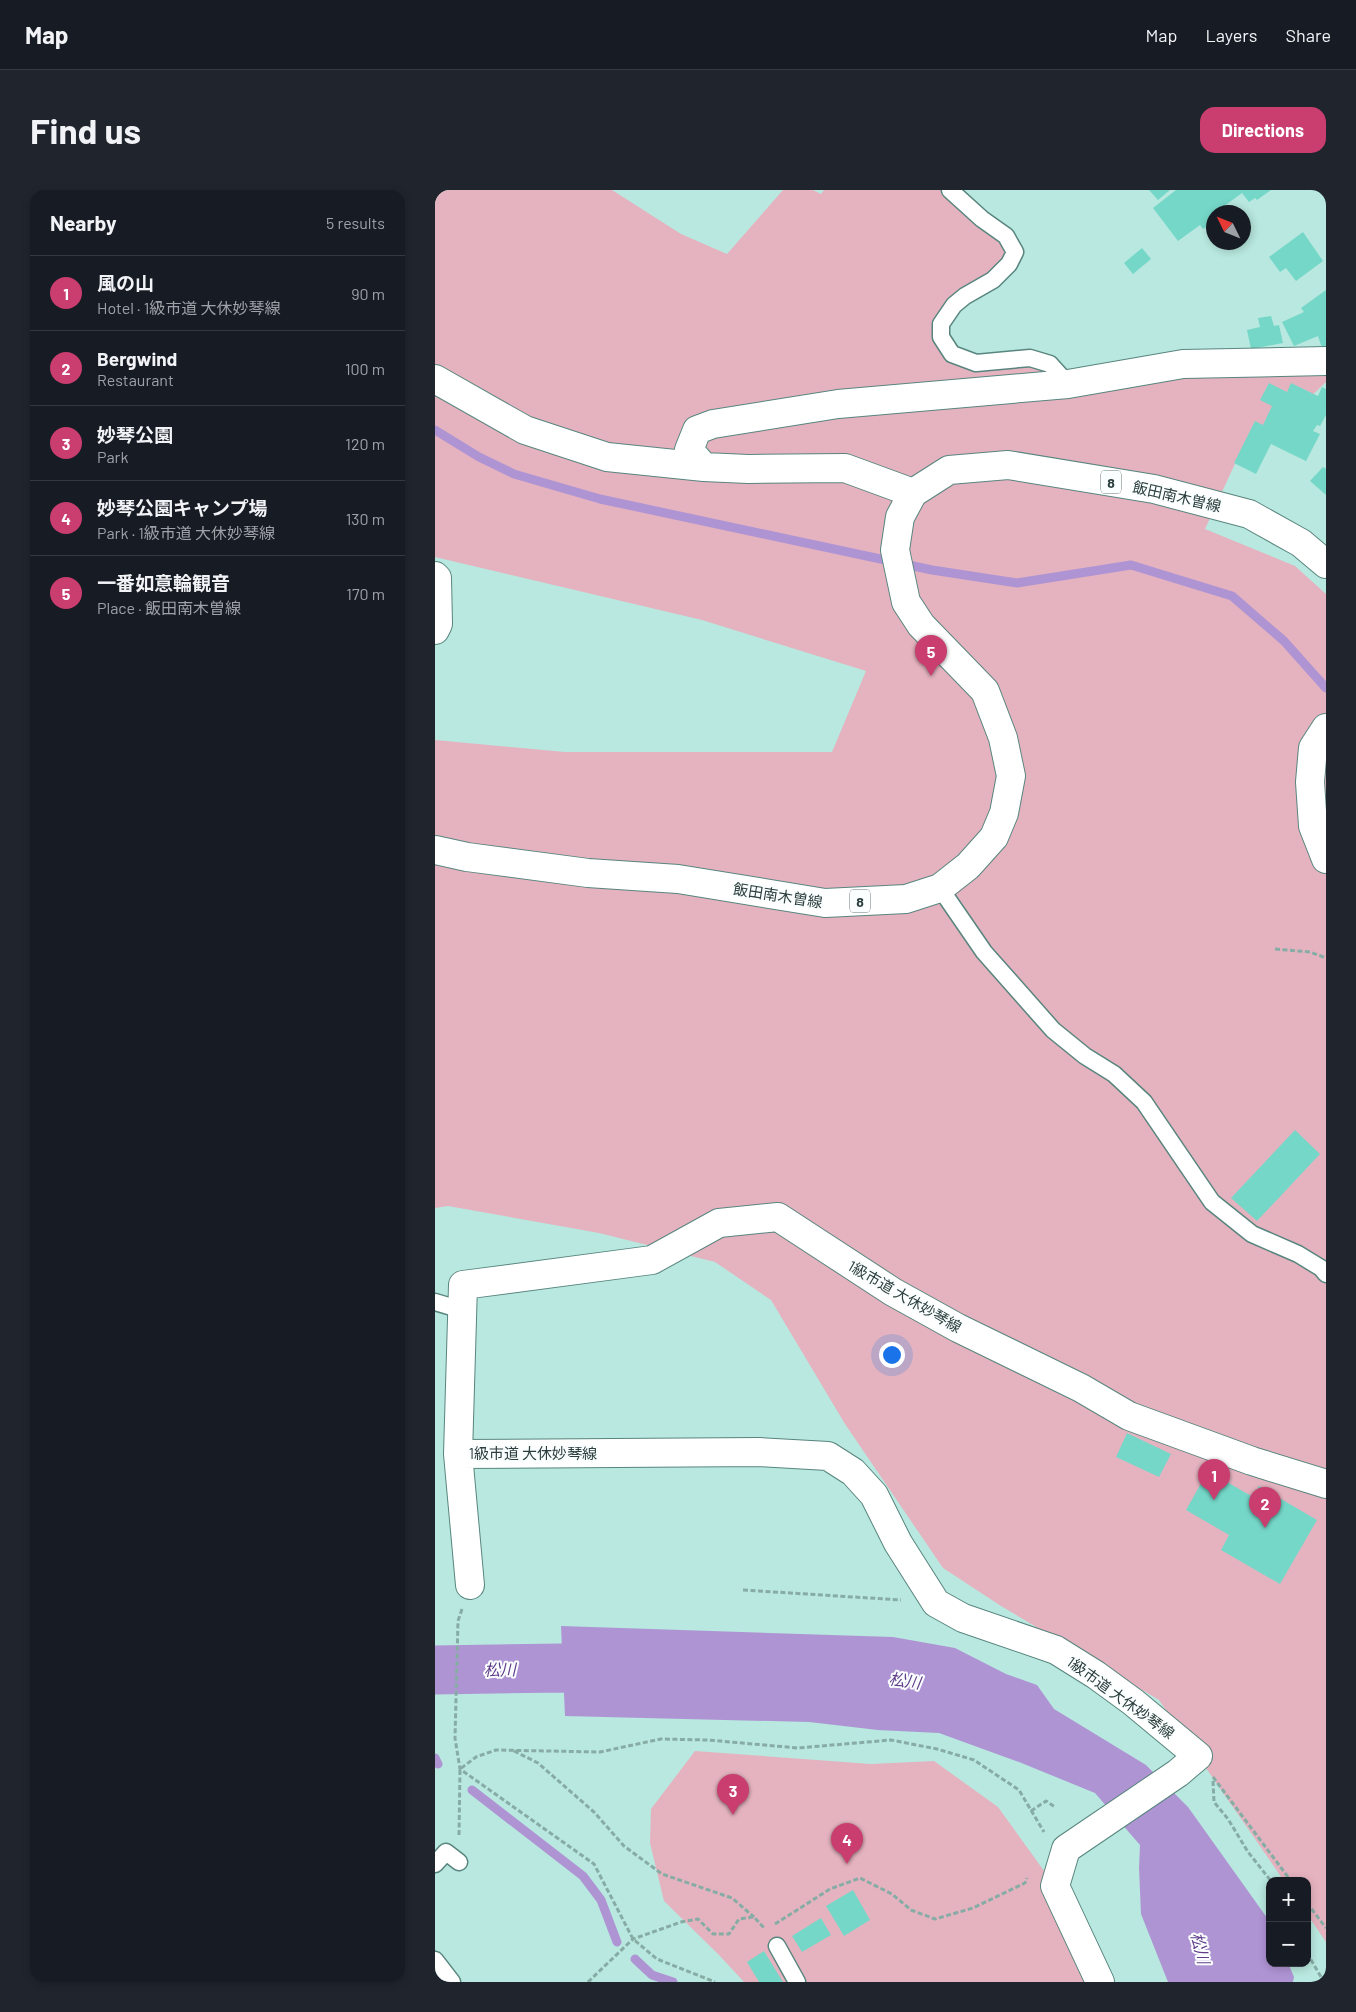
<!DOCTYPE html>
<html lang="en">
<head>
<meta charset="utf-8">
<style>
	:root { --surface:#171b24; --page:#20242c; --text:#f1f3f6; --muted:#9ea1a6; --line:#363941; --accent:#c93d6f }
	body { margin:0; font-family:Barlow,"Noto Sans JP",sans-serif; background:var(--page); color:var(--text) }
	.controls { position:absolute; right:15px; bottom:15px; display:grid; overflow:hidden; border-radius:10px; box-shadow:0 2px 8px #0003 }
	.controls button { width:45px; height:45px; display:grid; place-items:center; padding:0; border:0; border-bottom:1px solid var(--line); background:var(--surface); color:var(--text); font:25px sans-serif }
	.compass { position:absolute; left:771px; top:15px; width:45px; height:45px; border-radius:50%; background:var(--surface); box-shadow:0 2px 8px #0003; rotate:313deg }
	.you { position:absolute; left:456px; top:1164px; width:18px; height:18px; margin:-12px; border:4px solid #fff; border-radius:50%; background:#1a73e8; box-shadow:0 0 0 8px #1a73e833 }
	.badge { display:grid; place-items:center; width:32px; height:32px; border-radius:50%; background:var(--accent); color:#fff; font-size:16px; font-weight:700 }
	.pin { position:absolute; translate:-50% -41px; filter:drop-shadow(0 1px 2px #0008) }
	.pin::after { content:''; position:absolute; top:26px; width:18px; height:15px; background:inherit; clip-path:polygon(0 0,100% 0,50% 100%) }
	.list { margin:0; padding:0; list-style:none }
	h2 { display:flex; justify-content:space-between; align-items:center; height:65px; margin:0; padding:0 20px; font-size:21px }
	h2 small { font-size:16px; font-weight:400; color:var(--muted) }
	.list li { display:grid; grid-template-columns:32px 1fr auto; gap:15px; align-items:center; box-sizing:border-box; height:75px; padding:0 20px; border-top:1px solid var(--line) }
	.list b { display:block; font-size:19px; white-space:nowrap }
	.list p { margin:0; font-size:16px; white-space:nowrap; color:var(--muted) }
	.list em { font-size:16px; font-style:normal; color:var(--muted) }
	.map { position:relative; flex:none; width:891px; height:1792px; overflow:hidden; border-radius:15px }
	header { display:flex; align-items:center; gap:30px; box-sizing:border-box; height:70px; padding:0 25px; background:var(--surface); border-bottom:1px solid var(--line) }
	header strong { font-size:24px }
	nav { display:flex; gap:28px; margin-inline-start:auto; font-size:18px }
	.intro { display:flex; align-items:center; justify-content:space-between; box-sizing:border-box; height:120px; padding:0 30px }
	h1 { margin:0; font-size:35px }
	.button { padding:12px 22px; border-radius:15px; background:var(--accent); color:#fff; font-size:18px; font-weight:700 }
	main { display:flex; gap:30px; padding:0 30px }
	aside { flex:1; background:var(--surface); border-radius:15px; box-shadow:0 2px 8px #0003 }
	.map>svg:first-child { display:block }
	.green { fill:#e5b3bf }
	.water { fill:#af94d4 }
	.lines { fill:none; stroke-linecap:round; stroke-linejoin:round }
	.stream { stroke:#af94d4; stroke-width:9 }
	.river { stroke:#af94d4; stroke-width:49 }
	.building { fill:#75d7c8 }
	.lane-casing { stroke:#58857e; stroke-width:19 }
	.street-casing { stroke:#58857e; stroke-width:30 }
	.primary-casing { stroke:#58857e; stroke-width:30 }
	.path { stroke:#87aca5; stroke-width:3; stroke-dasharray:5 2.5; stroke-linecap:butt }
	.lane { stroke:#fff; stroke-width:16 }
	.street { stroke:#fff; stroke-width:28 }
	.primary { stroke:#fff; stroke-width:28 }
	.labels { text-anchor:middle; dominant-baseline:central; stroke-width:4; stroke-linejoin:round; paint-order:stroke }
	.shield { fill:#fafefe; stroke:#6a7876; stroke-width:1 }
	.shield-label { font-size:14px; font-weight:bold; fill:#2c3f3c }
	.street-label { font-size:15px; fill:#2c3f3c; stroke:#fafefe }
	.water-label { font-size:16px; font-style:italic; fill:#613d8a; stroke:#fafefe }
</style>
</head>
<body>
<header>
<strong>Map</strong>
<nav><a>Map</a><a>Layers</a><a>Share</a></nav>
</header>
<div class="intro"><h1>Find us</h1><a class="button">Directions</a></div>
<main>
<aside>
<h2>Nearby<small>5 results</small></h2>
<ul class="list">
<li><span class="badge">1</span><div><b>風の山</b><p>Hotel · 1級市道 大休妙琴線</p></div><em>90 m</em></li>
<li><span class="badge">2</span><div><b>Bergwind</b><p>Restaurant</p></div><em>100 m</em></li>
<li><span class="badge">3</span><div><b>妙琴公園</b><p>Park</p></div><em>120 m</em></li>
<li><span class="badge">4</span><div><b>妙琴公園キャンプ場</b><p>Park · 1級市道 大休妙琴線</p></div><em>130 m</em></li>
<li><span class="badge">5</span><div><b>一番如意輪観音</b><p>Place · 飯田南木曽線</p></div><em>170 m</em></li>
</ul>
</aside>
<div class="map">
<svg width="891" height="1792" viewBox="0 0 891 1792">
	<rect width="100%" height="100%" fill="#b8e8df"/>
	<path class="green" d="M0 0H177L246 44 292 64 348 0H378L386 4 389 0H515L580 62 506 134 517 164 595 168 633 194 891 171V192L840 241 804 265 770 339 860 376 891 404V1752L872 1724V1691H849L724 1510 566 1416 508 1378 410 1234 336 1110 280 1072 164 1043 13 1016 0 1018V550L130 562H397L431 481 267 430 0 367Z
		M260 1561 436 1574 499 1571 563 1617 620 1696 665 1792H309L284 1765 229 1711 215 1653 216 1619Z"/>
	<path class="water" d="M126 1436 458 1447 520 1458 571 1484 602 1495 619 1519 711 1575 753 1617 835 1732V1773H853L859 1787 858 1792H733L706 1724 704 1678 705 1655 660 1603 584 1572 504 1543 443 1540 374 1532 130 1526Z"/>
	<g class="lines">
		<path class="stream" d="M0 240 44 267 79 284 165 309 497 380 582 393 696 375 797 406 849 451 891 498
			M0 1568 3 1574
			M37 1600 148 1686 166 1710 182 1752
			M200 1769 217 1785 238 1792"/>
		<path class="river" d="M0 1480 128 1478 196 1481"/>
	</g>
	<path class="building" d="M714 0H735L723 10Z
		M741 0H836L822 10 820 8 814 12 807 3 773 28 777 33 768 39 765 35 743 51 718 18Z
		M868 42 888 71 861 91 851 78 845 82 834 67Z
		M707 58 716 69 698 84 689 73Z
		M891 100V157L887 158 883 146 859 156 847 132 869 122 866 118Z
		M836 126 839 136 844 135 848 153 816 159 812 140 825 137 823 128Z
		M834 193 852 202 856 193 883 206 887 197 891 199V225L885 236 882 235 878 241 885 244 871 271 836 254 821 284 799 273 820 231 828 235 837 216 825 210Z
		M888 277 891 279V305L875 291Z
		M860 940 885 964 822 1031 796 1008Z
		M692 1243 736 1264 724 1287 681 1267Z
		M773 1281 818 1307 824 1296 882 1330 845 1394 786 1360 794 1345 751 1320Z
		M418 1700 435 1730 409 1746 391 1716Z
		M386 1728 396 1745 367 1762 357 1746Z
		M329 1761 348 1792H324L312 1772Z"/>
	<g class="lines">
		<defs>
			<path id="lane" d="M515 0 547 29 571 46 580 62 574 74 558 90 530 106 519 115 506 134V147L517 164 541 173 595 168 615 174 633 194
				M505 698 549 762 618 840 650 866 679 884 709 912 777 1012 817 1044 863 1064 886 1078 891 1084
				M0 1112 27 1120
				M0 1674 11 1662 24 1672
				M342 1756 362 1792
				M0 1770 17 1792"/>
			<path id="street" d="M0 189 90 240 172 267 269 277 313 279 410 278 478 303
				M269 277 254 260 262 240 278 234 403 214 633 194 748 174 891 171
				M0 386 2 388 3 434 0 440
				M891 538 878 558 875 592 878 636 891 669
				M23 1264 324 1262 393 1266 418 1282 439 1305 463 1353 501 1413 528 1428 621 1460 661 1485 698 1512 763 1566 743 1583 631 1659 620 1696 665 1792
				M35 1395 23 1264 28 1095 217 1070 284 1033 343 1027 458 1102 523 1138 646 1198 694 1226 817 1271 891 1294"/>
			<path id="primary" d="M0 660 32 667 153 683 243 689 390 713 471 709 505 698 533 676 559 647 569 623 576 586 568 548 550 501 486 435 471 412 460 360 465 327 478 303 514 280 573 275 719 299 814 324 866 353 891 374"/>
		</defs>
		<use href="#lane" class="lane-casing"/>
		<use href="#street" class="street-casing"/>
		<use href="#primary" class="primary-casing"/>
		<path class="path" d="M840 759 875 762 891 768
			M308 1400 466 1410
			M27 1419 23 1431 20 1548 25 1579 159 1674 198 1749 222 1769 280 1792
			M79 1561 103 1573 159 1622 189 1656 227 1684 297 1708 319 1727
			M778 1587 856 1691
			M778 1591 779 1612 793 1629 813 1662 836 1691
			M596 1621 611 1611 620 1617
			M24 1645 25 1579 41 1567 61 1560 165 1562 226 1549 273 1550 363 1558 456 1550 502 1559 539 1570 584 1600 609 1642
			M872 1713 891 1738
			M340 1734 395 1699 425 1688 457 1704 476 1720 500 1729 538 1718 590 1693 592 1688
			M872 1763 889 1792
			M153 1792 198 1749 246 1732 263 1729 278 1744H294L304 1729 319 1727 330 1739"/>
		<use href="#lane" class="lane"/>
		<use href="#street" class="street"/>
		<use href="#primary" class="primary"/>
	</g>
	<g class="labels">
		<g class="shield">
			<rect x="666" y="280.5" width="20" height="23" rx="4"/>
			<rect x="415" y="699.5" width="20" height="23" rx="4"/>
		</g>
		<g class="shield-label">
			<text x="676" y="292">8</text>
			<text x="425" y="711">8</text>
		</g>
		<g class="street-label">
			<text transform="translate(742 306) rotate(13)">飯田南木曽線</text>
			<text transform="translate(343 705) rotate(9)">飯田南木曽線</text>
			<text transform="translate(470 1106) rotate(30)">1級市道 大休妙琴線</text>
			<text x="98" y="1263">1級市道 大休妙琴線</text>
			<text transform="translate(686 1507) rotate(36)">1級市道 大休妙琴線</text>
		</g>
		<g class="water-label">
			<text transform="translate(65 1479) rotate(-1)">松川</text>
			<text transform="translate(470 1490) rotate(8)">松川</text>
			<text transform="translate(766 1758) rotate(76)">松川</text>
		</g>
	</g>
</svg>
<div class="controls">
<button>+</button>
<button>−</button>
</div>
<svg class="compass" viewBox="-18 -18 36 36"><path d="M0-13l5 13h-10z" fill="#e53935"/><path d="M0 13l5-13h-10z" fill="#9ea1a6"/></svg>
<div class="you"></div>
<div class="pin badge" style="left:779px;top:1310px">1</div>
<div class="pin badge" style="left:830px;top:1338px">2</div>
<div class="pin badge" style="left:298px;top:1625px">3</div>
<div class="pin badge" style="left:412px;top:1674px">4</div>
<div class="pin badge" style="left:496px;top:486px">5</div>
</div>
</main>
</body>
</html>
